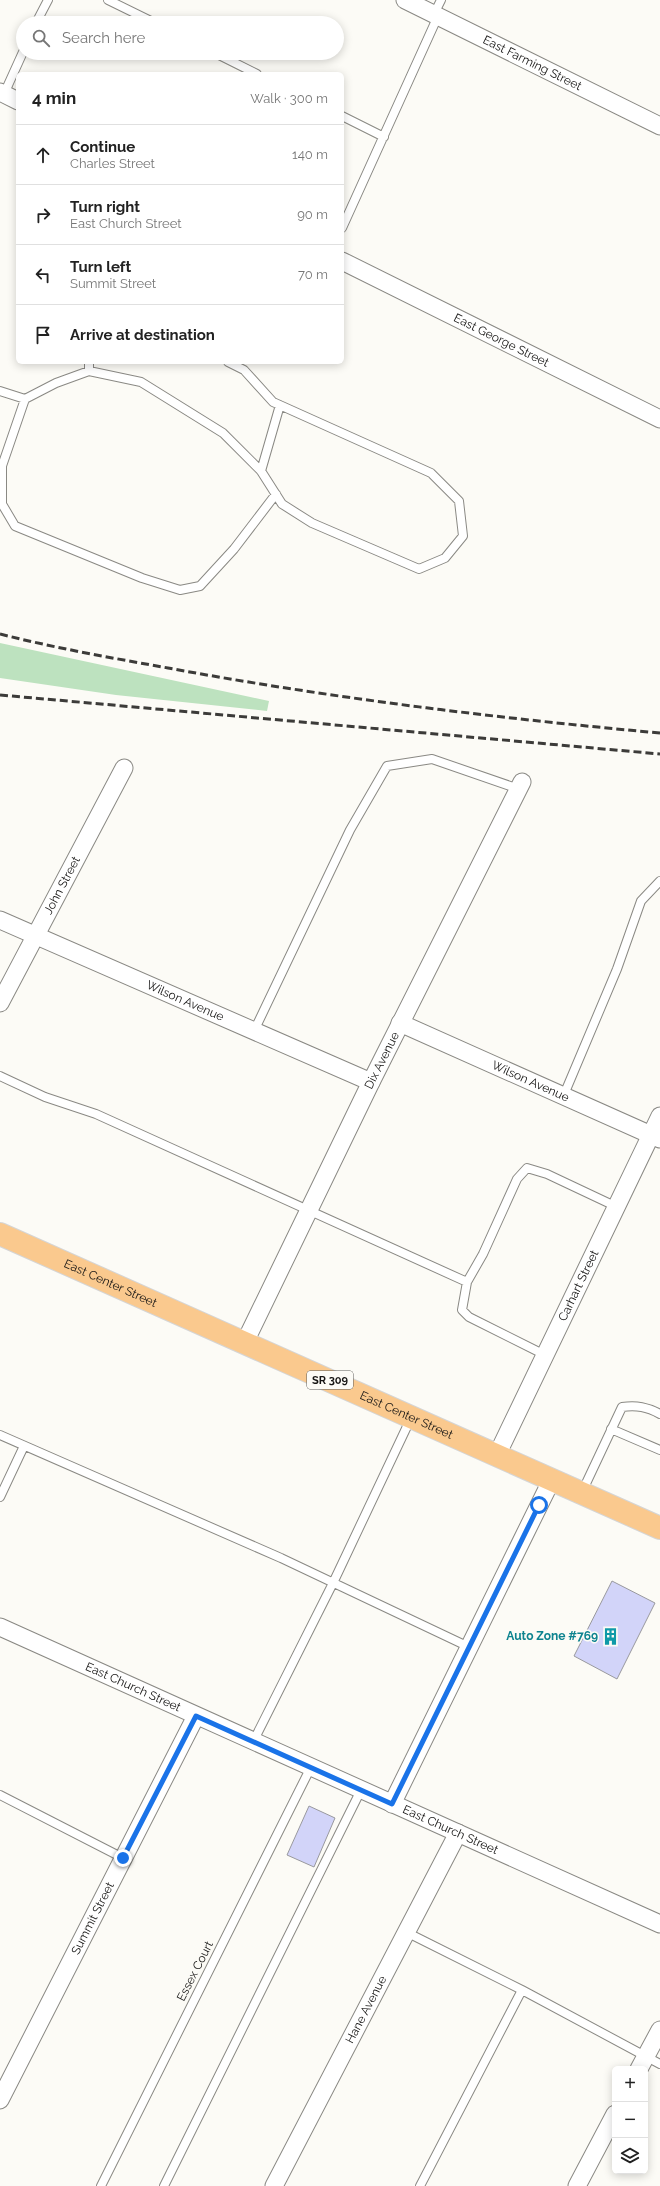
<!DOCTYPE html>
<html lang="en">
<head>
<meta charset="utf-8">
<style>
	:root { --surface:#fff; --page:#f2f2f2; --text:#222; --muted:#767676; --line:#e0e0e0 }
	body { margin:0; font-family:Raleway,sans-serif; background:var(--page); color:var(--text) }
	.controls { position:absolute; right:12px; bottom:12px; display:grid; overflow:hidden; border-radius:6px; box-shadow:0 2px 10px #0003 }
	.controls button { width:36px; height:36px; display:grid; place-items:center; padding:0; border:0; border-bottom:1px solid var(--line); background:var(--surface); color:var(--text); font:20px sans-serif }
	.stop { position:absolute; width:12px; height:12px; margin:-9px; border:3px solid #1a73e8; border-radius:50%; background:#fff }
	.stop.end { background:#1a73e8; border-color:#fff; box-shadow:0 1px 4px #0008 }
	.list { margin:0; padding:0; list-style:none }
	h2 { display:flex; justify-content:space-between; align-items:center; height:52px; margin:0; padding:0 16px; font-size:17px }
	h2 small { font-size:13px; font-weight:400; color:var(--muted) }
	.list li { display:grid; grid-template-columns:26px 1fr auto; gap:12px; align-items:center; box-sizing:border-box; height:60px; padding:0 16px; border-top:1px solid var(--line) }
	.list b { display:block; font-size:15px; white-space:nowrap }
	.list p { margin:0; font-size:13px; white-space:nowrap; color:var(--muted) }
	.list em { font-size:13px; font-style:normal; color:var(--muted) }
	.icon { flex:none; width:22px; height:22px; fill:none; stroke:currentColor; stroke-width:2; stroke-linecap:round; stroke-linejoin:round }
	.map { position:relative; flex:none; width:660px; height:2186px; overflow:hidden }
	.search { position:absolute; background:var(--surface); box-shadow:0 2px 10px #0003; left:16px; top:16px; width:328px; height:44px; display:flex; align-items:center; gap:10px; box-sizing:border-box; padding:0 14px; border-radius:22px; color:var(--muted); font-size:15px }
	.panel { position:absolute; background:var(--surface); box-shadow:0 2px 10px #0003; left:16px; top:72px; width:328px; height:292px; border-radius:6px }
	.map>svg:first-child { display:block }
	.green { fill:#bde2bf }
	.building { fill:#d2d4f9; stroke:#99999e }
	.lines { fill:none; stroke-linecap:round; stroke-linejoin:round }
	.lane-casing { stroke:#8a8984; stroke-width:10 }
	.street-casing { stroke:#8a8984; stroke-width:19 }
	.primary-casing { stroke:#d5d5d5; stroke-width:24 }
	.lane { stroke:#fff; stroke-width:8 }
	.street { stroke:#fff; stroke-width:17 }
	.primary { stroke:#fac98e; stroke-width:22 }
	.rail { stroke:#3c3b39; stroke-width:3; stroke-dasharray:8 4; stroke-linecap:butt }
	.route { stroke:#1a73e8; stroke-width:5 }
	.labels { text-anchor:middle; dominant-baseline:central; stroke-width:3; stroke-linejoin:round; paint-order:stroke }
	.shield { fill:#fcfbf6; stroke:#5b5a58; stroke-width:1 }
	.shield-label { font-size:11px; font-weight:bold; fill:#161514 }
	.street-label { font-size:12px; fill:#161514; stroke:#fcfbf6 }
	.culture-label { font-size:12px; font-weight:bold; fill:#0d838f; stroke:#fcfbf6; text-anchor:end }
</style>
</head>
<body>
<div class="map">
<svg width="660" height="2186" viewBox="0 0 660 2186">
	<rect width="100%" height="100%" fill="#fcfbf6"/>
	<path class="green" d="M0 643 269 701 267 711 116 695 0 678Z"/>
	<path class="building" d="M612 1581 655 1603 617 1679 574 1656Z
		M309 1806 335 1818 314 1867 287 1855Z"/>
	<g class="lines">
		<defs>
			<path id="lane" d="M108 0 155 23
				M434 14 441 0
				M36 23 48 0
				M215 53 257 74
				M4 94 23 52
				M342 116 384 137
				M342 228 438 16
				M89 371V362
				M0 391 25 399 56 383 89 371 141 382 223 433 261 471 282 504 312 523 419 569 445 558 463 536 459 501 431 473 273 402 244 370 228 362
				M25 399 2 466V504L15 526 142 578 180 590 200 586 234 549 276 494
				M261 471 280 405
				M254 1031 350 830 387 766 432 759 519 789
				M0 1076 45 1097 96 1114 467 1282 462 1310 469 1317 545 1355
				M563 1097 617 969 641 901 660 881
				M467 1282 483 1254 517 1179 527 1168 547 1174 617 1207
				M611 1429 660 1450
				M0 1435 281 1558 469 1647
				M582 1492 622 1407C637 1405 647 1407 660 1414
				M0 1497 24 1446
				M253 1742 333 1583 411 1418
				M0 1795 123 1858
				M406 1932 522 1990 660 2064
				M101 2186 311 1767
				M164 2186 361 1790
				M420 2186 522 1990"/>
			<g id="street">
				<path id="s1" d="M405 0 660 126"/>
				<path d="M0 92 18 101"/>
				<path id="s2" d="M342 261 660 419"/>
				<path id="s3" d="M0 920 371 1082"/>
				<path id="s4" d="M0 1003 124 768"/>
				<path id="s5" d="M400 1023 660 1139"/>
				<path id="s6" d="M245 1342 371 1082 522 782"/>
				<path id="s7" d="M497 1455 660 1116"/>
				<path id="s8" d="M0 1627 660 1924"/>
				<path d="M392 1804 552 1479"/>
				<path d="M639 2069 660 2030"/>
				<path id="s9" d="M0 2100 196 1716"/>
				<path id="s10" d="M274 2186 458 1833"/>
				<path d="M577 2186 615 2114"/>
			</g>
			<g id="primary">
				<path id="s11" d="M0 1234 660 1528"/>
			</g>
		</defs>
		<use href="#lane" class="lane-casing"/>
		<use href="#street" class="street-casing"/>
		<use href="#primary" class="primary-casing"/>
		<use href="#lane" class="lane"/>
		<use href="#street" class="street"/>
		<use href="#primary" class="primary"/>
		<path class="rail" d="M0 634C55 648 112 658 168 668 331 698 495 718 660 733
			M0 695 660 754"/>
	</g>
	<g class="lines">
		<path class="route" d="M123 1858 196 1716 392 1804 539 1505"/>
	</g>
	<defs>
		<symbol id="building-bare" viewBox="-9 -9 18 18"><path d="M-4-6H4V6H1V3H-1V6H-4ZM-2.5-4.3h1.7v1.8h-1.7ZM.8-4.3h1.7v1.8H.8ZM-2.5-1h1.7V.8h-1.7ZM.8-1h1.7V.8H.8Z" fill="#0f9aa8" stroke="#fcfbf6" stroke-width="2.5" paint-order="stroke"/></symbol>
	</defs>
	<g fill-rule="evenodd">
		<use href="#building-bare" x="598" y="1624" width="25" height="25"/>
	</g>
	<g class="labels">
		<rect class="shield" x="307" y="1371" width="46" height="18" rx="3"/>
		<g class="shield-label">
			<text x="330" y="1380">SR 309</text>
		</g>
		<g class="street-label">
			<text stroke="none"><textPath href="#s1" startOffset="142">East Farming Street</textPath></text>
			<text stroke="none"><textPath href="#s2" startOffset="178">East George Street</textPath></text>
			<text stroke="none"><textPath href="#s4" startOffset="133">John Street</textPath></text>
			<text stroke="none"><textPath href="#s3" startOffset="202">Wilson Avenue</textPath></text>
			<text stroke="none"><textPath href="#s6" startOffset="313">Dix Avenue</textPath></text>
			<text stroke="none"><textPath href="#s5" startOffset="143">Wilson Avenue</textPath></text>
			<text stroke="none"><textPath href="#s11" startOffset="121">East Center Street</textPath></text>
			<text stroke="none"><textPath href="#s7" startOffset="188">Carhart Street</textPath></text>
			<text stroke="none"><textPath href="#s11" startOffset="445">East Center Street</textPath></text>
			<text stroke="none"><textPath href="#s8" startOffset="146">East Church Street</textPath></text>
			<text stroke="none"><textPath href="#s8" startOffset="494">East Church Street</textPath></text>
			<text stroke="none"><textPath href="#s9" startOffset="204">Summit Street</textPath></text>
			<text transform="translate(195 1971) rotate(-63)">Essex Court</text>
			<text stroke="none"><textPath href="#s10" startOffset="199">Hane Avenue</textPath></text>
		</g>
		<g class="culture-label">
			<text x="598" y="1636">Auto Zone #769</text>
		</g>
	</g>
</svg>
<div class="controls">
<button>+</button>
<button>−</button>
<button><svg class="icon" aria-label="layers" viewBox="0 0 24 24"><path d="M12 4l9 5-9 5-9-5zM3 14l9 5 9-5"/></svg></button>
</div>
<div class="stop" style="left:539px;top:1505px"></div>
<div class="stop end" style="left:123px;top:1858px"></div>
<div class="search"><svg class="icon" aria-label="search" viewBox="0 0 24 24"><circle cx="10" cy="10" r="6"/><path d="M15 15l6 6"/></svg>Search here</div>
<section class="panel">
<h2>4 min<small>Walk · 300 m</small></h2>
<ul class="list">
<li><svg class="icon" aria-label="ahead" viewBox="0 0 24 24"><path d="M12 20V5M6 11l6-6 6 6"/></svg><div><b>Continue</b><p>Charles Street</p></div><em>140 m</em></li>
<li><svg class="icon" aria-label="right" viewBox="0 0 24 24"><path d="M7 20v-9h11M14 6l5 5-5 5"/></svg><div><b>Turn right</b><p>East Church Street</p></div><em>90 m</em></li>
<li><svg class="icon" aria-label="left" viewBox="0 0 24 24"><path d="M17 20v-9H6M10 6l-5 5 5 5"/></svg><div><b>Turn left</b><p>Summit Street</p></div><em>70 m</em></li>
<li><svg class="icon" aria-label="arrive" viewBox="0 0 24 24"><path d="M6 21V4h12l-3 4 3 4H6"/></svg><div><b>Arrive at destination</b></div></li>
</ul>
</section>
</div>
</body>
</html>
